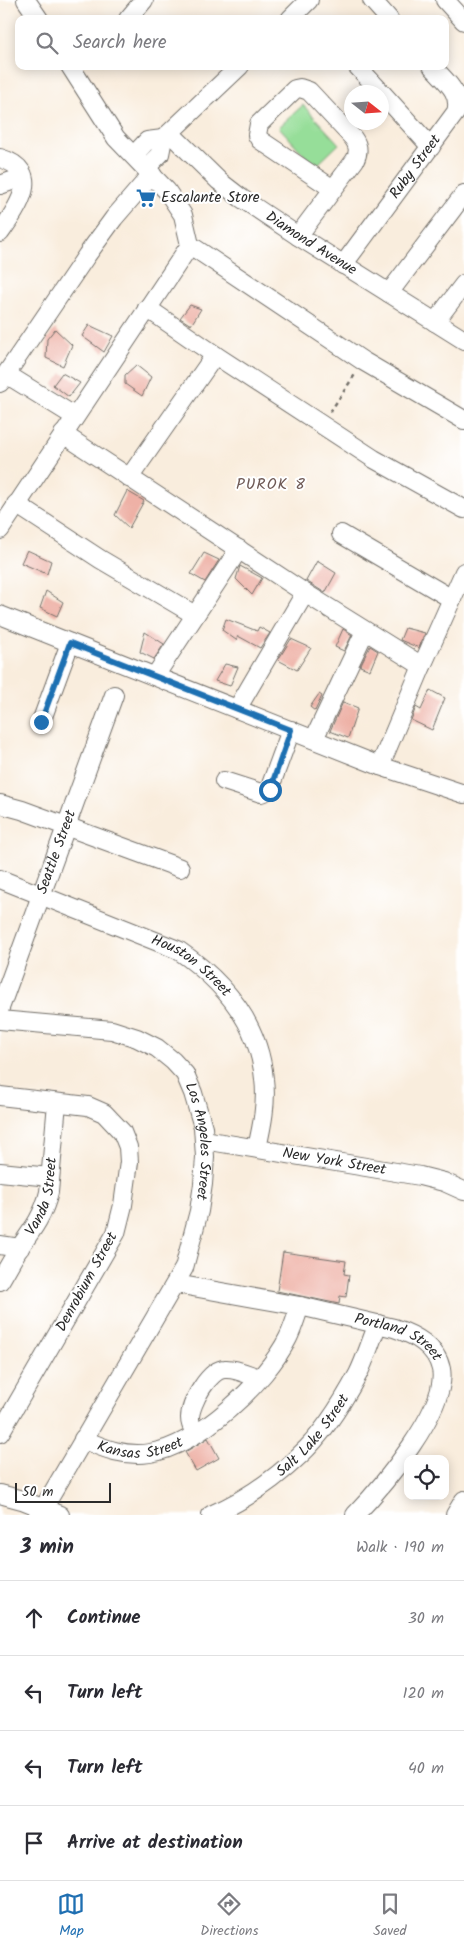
<!DOCTYPE html>
<html lang="en">
<head>
<meta charset="utf-8">
<style>
	:root { --surface:#fff; --page:#f7f7f7; --text:#2b2b33; --muted:#7c7c81; --line:#e1e1e2; --accent:#1f6fb2 }
	body { margin:0; font-family:Kalam,sans-serif; background:var(--page); color:var(--text) }
	.controls { position:absolute; right:15px; bottom:15px; display:grid; overflow:hidden; border-radius:10px; box-shadow:0 2px 12px #0003 }
	.controls button { width:45px; height:45px; display:grid; place-items:center; padding:0; border:0; border-bottom:1px solid var(--line); background:var(--surface); color:var(--text); font:25px sans-serif }
	.compass { position:absolute; left:344px; top:85px; width:45px; height:45px; border-radius:50%; background:var(--surface); box-shadow:0 2px 12px #0003; rotate:107deg }
	.scale { position:absolute; left:15px; bottom:12px; width:96px; box-sizing:border-box; padding-left:5px; border:2px solid #2b2b2b; border-top:0; font-size:14px; line-height:18px; white-space:nowrap; color:#2b2b2b; -webkit-text-stroke:4px #fff; paint-order:stroke }
	.stop { position:absolute; width:15px; height:15px; margin:-11px; border:4px solid #1f6fb2; border-radius:50%; background:#fff }
	.stop.end { background:#1f6fb2; border-color:#fff; box-shadow:0 1px 5px #0008 }
	.list { margin:0; padding:0; list-style:none }
	h2 { display:flex; justify-content:space-between; align-items:center; height:65px; margin:0; padding:0 20px; font-size:21px }
	h2 small { font-size:16px; font-weight:400; color:var(--muted) }
	.list li { display:grid; grid-template-columns:32px 1fr auto; gap:15px; align-items:center; box-sizing:border-box; height:75px; padding:0 20px; border-top:1px solid var(--line) }
	.list b { display:block; font-size:19px; white-space:nowrap }
	.list em { font-size:16px; font-style:normal; color:var(--muted) }
	.icon { flex:none; width:28px; height:28px; fill:none; stroke:currentColor; stroke-width:2; stroke-linecap:round; stroke-linejoin:round }
	.map { position:relative; flex:none; width:464px; height:1515px; overflow:hidden }
	.search { position:absolute; background:var(--surface); box-shadow:0 2px 12px #0003; left:15px; right:15px; top:15px; height:55px; display:flex; align-items:center; gap:12px; box-sizing:border-box; padding:0 18px; border-radius:10px; color:var(--muted); font-size:19px }
	.sheet { height:365px; background:var(--surface) }
	nav { display:flex; justify-content:space-around; align-items:center; box-sizing:border-box; height:70px; border-top:1px solid var(--line); background:var(--surface); font-size:14px; color:var(--muted) }
	nav a { display:grid; justify-items:center; gap:2px }
	nav .on { color:var(--accent) }
	.map>svg:first-child { display:block }
	.green { fill:#96de99; stroke:#608462 }
	.building { fill:#eeb1a6 }
	.lines { fill:none; stroke-linecap:round; stroke-linejoin:round }
	.minor-casing { stroke:#736f69; stroke-width:20 }
	.path { stroke:#736f69; stroke-width:2.5; stroke-dasharray:4 4; stroke-linecap:butt }
	.minor { stroke:#fff; stroke-width:18 }
	.route { stroke:#1f6fb2; stroke-width:6 }
	.labels { text-anchor:middle; dominant-baseline:central; stroke-width:4; stroke-linejoin:round; paint-order:stroke }
	.street-label { font-size:15px; fill:#2b2b2b; stroke:#fff }
	.poi-label { font-size:15px; fill:#2b2b2b; stroke:#fff; text-anchor:start }
	.neighbourhood-label { font-size:16px; letter-spacing:1px; fill:#6f5a56; stroke:#fff }
</style>
</head>
<body>
<div class="map">
<svg width="464" height="1515" viewBox="0 0 464 1515">
	<rect width="100%" height="100%" fill="#fff"/>
	<filter id="ink" filterUnits="userSpaceOnUse"><feTurbulence type="fractalNoise" baseFrequency=".02" numOctaves="2"/><feDisplacementMap in="SourceGraphic" scale="10" xChannelSelector="R" yChannelSelector="G"/><feConvolveMatrix kernelMatrix="1 2 1 2 8 2 1 2 1" color-interpolation-filters="sRGB"/></filter>
	<filter id="wash" filterUnits="userSpaceOnUse"><feTurbulence type="fractalNoise" baseFrequency=".0096" numOctaves="4" result="noise"/><feDisplacementMap in="SourceGraphic" scale="20" xChannelSelector="R" yChannelSelector="G"/><feGaussianBlur stdDeviation="1.12" result="paint"/><feColorMatrix in="noise" values="0 0 0 0 0 0 0 0 0 0 0 0 0 0 0 0 0 1.4 0 .05"/><feComposite in="paint" operator="in"/></filter>
	<g filter="url(#wash)">
		<rect width="100%" height="100%" fill="#f9eddd"/>
		<path class="green" d="M303 105 339 144 315 167 279 127Z"/>
		<g id="blocks">
			<path class="building" d="M190 305 201 309 191 325 180 318Z
				M89 325 113 336 104 352 82 336Z
				M55 329 72 345 63 366 46 358 47 339Z
				M136 365 151 377 142 396 125 384V375Z
				M62 373 80 383 69 397 53 385Z
				M127 491 144 501 129 528 115 515Z
				M27 550 51 561 47 574 21 563Z
				M204 553 219 560 205 582 191 574Z
				M317 561 336 573 325 593 306 581Z
				M240 566 262 578 252 595 236 579Z
				M46 591 63 602 57 616 40 608Z
				M226 619 257 631 259 627 270 633 260 648 238 636 236 640 222 630Z
				M405 628 425 633 419 648 400 640Z
				M343 629 352 635 344 651 335 647Z
				M145 632 164 644 154 659 140 652Z
				M291 639 311 648 297 670 278 660Z
				M370 646 378 651 370 670 360 666Z
				M225 664 238 667 230 686 215 681Z
				M430 690 445 698 432 730 411 720 416 707 421 710Z
				M319 694 322 696 315 711 310 707Z
				M343 702 358 708 348 738 330 731Z
				M283 1252 346 1261 344 1274 349 1275 346 1297 340 1296 339 1304 277 1291Z
				M208 1438 219 1458 196 1471 185 1452Z"/>
		</g>
	</g>
	<g filter="url(#ink)">
		<use href="#blocks" fill-opacity="0" stroke="#736f69" stroke-width="1"/>
		<g class="lines">
			<defs>
				<g id="minor">
					<path d="M26 0 39 19"/>
					<path d="M372 0 389 19"/>
					<path d="M445 0 464 21"/>
					<path d="M128 19 144 0"/>
					<path d="M290 19 309 0"/>
					<path d="M357 66 381 92"/>
					<path d="M382 93 431 147"/>
					<path id="s1" d="M170 133 219 181 241 198 298 236 464 340"/>
					<path d="M134 155 147 141 163 139"/>
					<path d="M0 158C45 171 17 209 0 233"/>
					<path d="M146 168 160 154 163 139 240 66"/>
					<path d="M0 185 23 177"/>
					<path d="M298 236 355 160C359 152 359 146 353 138L309 91 300 88 295 89 259 124 257 135 260 140 333 189"/>
					<path d="M190 245 363 361 464 420"/>
					<path id="s2" d="M343 265 456 112C462 92 444 80 432 66"/>
					<path d="M389 293 464 194"/>
					<path d="M147 308 215 355 374 459 464 509"/>
					<path d="M435 322 464 284"/>
					<path d="M6 374 74 416"/>
					<path d="M0 383 87 255 114 218 152 174"/>
					<path d="M63 434 305 593 422 666"/>
					<path d="M129 478 215 355"/>
					<path d="M16 504 100 559 195 615"/>
					<path d="M0 530 190 245 183 215 167 191 116 138 70 66"/>
					<path d="M341 534 452 599"/>
					<path d="M0 615 380 766 464 794"/>
					<path d="M155 676 239 549"/>
					<path d="M237 709 305 593"/>
					<path d="M41 722 70 643"/>
					<path d="M314 739 365 631"/>
					<path d="M380 766 422 666 464 572"/>
					<path d="M224 781 261 793 269 790 291 730"/>
					<path d="M0 804 22 810 180 868"/>
					<path id="s3" d="M0 879 178 950C223 981 259 1023 264 1079 267 1102 262 1126 257 1148"/>
					<path id="s4" d="M0 1008 114 695"/>
					<path id="s5" d="M0 1020 112 1030 137 1038 157 1048 173 1061 185 1074 193 1093 203 1127 205 1157 203 1184 199 1211 184 1268 43 1509 38 1515"/>
					<path d="M0 1096 88 1106 104 1113 122 1132 128 1147 129 1162 123 1205 116 1233 0 1433"/>
					<path id="s6" d="M204 1140 420 1176 444 1182 464 1191"/>
					<path d="M0 1172 50 1177"/>
					<path d="M0 1245 20 1248"/>
					<path id="s7" d="M0 1281C7 1269 13 1258 20 1247 33 1229 44 1214 49 1192L57 1103"/>
					<path id="s8" d="M176 1284 300 1306 394 1328C415 1335 436 1346 441 1369 449 1408 381 1488 355 1515"/>
					<path d="M195 1433C192 1428 190 1424 190 1418 190 1404 209 1369 225 1369 236 1368 249 1375 259 1378"/>
					<path id="s9" d="M83 1439C104 1449 126 1457 150 1453 199 1445 266 1382 288 1338 293 1328 296 1317 300 1306"/>
					<path d="M0 1494 22 1500 60 1515"/>
					<path id="s10" d="M211 1515C243 1501 275 1479 300 1455 322 1435 344 1400 358 1374 366 1358 371 1340 378 1324"/>
					<path d="M455 1515 464 1500"/>
				</g>
			</defs>
			<use href="#minor" class="minor-casing"/>
			<path class="path" d="M330 412 356 373"/>
			<use href="#minor" class="minor"/>
		</g>
	</g>
	<g class="lines" filter="url(#ink)">
		<path class="route" d="M41 722 70 643 291 730 270 790"/>
	</g>
	<defs>
		<symbol id="supermarket-bare" viewBox="-9 -9 18 18"><path d="M-6-5.5h2.5l.6 2H6L4.5 2H-2.5L-4.4-4H-6ZM-1.5 3.2a1.3 1.3 0 1 0 .1 0ZM3 3.2a1.3 1.3 0 1 0 .1 0Z" fill="#1f6fb2" stroke="#fff" stroke-width="2.5" paint-order="stroke"/></symbol>
	</defs>
	<g fill-rule="evenodd">
		<use href="#supermarket-bare" x="132" y="184" width="28" height="28"/>
	</g>
	<g class="labels">
		<g class="street-label">
			<text stroke="none"><textPath href="#s2" startOffset="122">Ruby Street</textPath></text>
			<text stroke="none"><textPath href="#s1" startOffset="180">Diamond Avenue</textPath></text>
			<text stroke="none"><textPath href="#s4" startOffset="166">Seattle Street</textPath></text>
			<text stroke="none"><textPath href="#s3" startOffset="211">Houston Street</textPath></text>
			<text stroke="none"><textPath href="#s5" startOffset="269">Los Angeles Street</textPath></text>
			<text stroke="none"><textPath href="#s6" startOffset="132">New York Street</textPath></text>
			<text stroke="none"><textPath href="#s7" startOffset="96">Vanda Street</textPath></text>
			<text transform="translate(87 1282) rotate(-61)">Denrobium Street</text>
			<text stroke="none"><textPath href="#s8" startOffset="230">Portland Street</textPath></text>
			<text stroke="none"><textPath href="#s10" startOffset="131">Salt Lake Street</textPath></text>
			<text stroke="none"><textPath href="#s9" startOffset="60">Kansas Street</textPath></text>
		</g>
		<g class="poi-label">
			<text x="161" y="198">Escalante Store</text>
		</g>
		<g class="neighbourhood-label">
			<text x="271" y="484">PUROK 8</text>
		</g>
	</g>
</svg>
<div class="controls">
<button><svg class="icon" aria-label="locate" viewBox="0 0 24 24"><circle cx="12" cy="12" r="6"/><path d="M12 2v4M12 18v4M2 12h4M18 12h4"/></svg></button>
</div>
<svg class="compass" viewBox="-18 -18 36 36"><path d="M0-13l5 13h-10z" fill="#e53935"/><path d="M0 13l5-13h-10z" fill="#7c7c81"/></svg>
<div class="scale">50 m</div>
<div class="stop" style="left:270px;top:790px"></div>
<div class="stop end" style="left:41px;top:722px"></div>
<div class="search"><svg class="icon" aria-label="search" viewBox="0 0 24 24"><circle cx="10" cy="10" r="6"/><path d="M15 15l6 6"/></svg>Search here</div>
</div>
<section class="sheet">
<h2>3 min<small>Walk · 190 m</small></h2>
<ul class="list">
<li><svg class="icon" aria-label="ahead" viewBox="0 0 24 24"><path d="M12 20V5M6 11l6-6 6 6"/></svg><div><b>Continue</b></div><em>30 m</em></li>
<li><svg class="icon" aria-label="left" viewBox="0 0 24 24"><path d="M17 20v-9H6M10 6l-5 5 5 5"/></svg><div><b>Turn left</b></div><em>120 m</em></li>
<li><svg class="icon" aria-label="left" viewBox="0 0 24 24"><path d="M17 20v-9H6M10 6l-5 5 5 5"/></svg><div><b>Turn left</b></div><em>40 m</em></li>
<li><svg class="icon" aria-label="arrive" viewBox="0 0 24 24"><path d="M6 21V4h12l-3 4 3 4H6"/></svg><div><b>Arrive at destination</b></div></li>
</ul>
</section>
<nav>
<a class="on"><svg class="icon" aria-label="map" viewBox="0 0 24 24"><path d="M3 6l6-2 6 2 6-2v14l-6 2-6-2-6 2zM9 4v14M15 6v14"/></svg>Map</a>
<a><svg class="icon" aria-label="directions" viewBox="0 0 24 24"><path d="M12 3l9 9-9 9-9-9zM9 14v-3h6M13 9l2 2-2 2"/></svg>Directions</a>
<a><svg class="icon" aria-label="saved" viewBox="0 0 24 24"><path d="M7 4h10v16l-5-4-5 4z"/></svg>Saved</a>
</nav>
</body>
</html>
